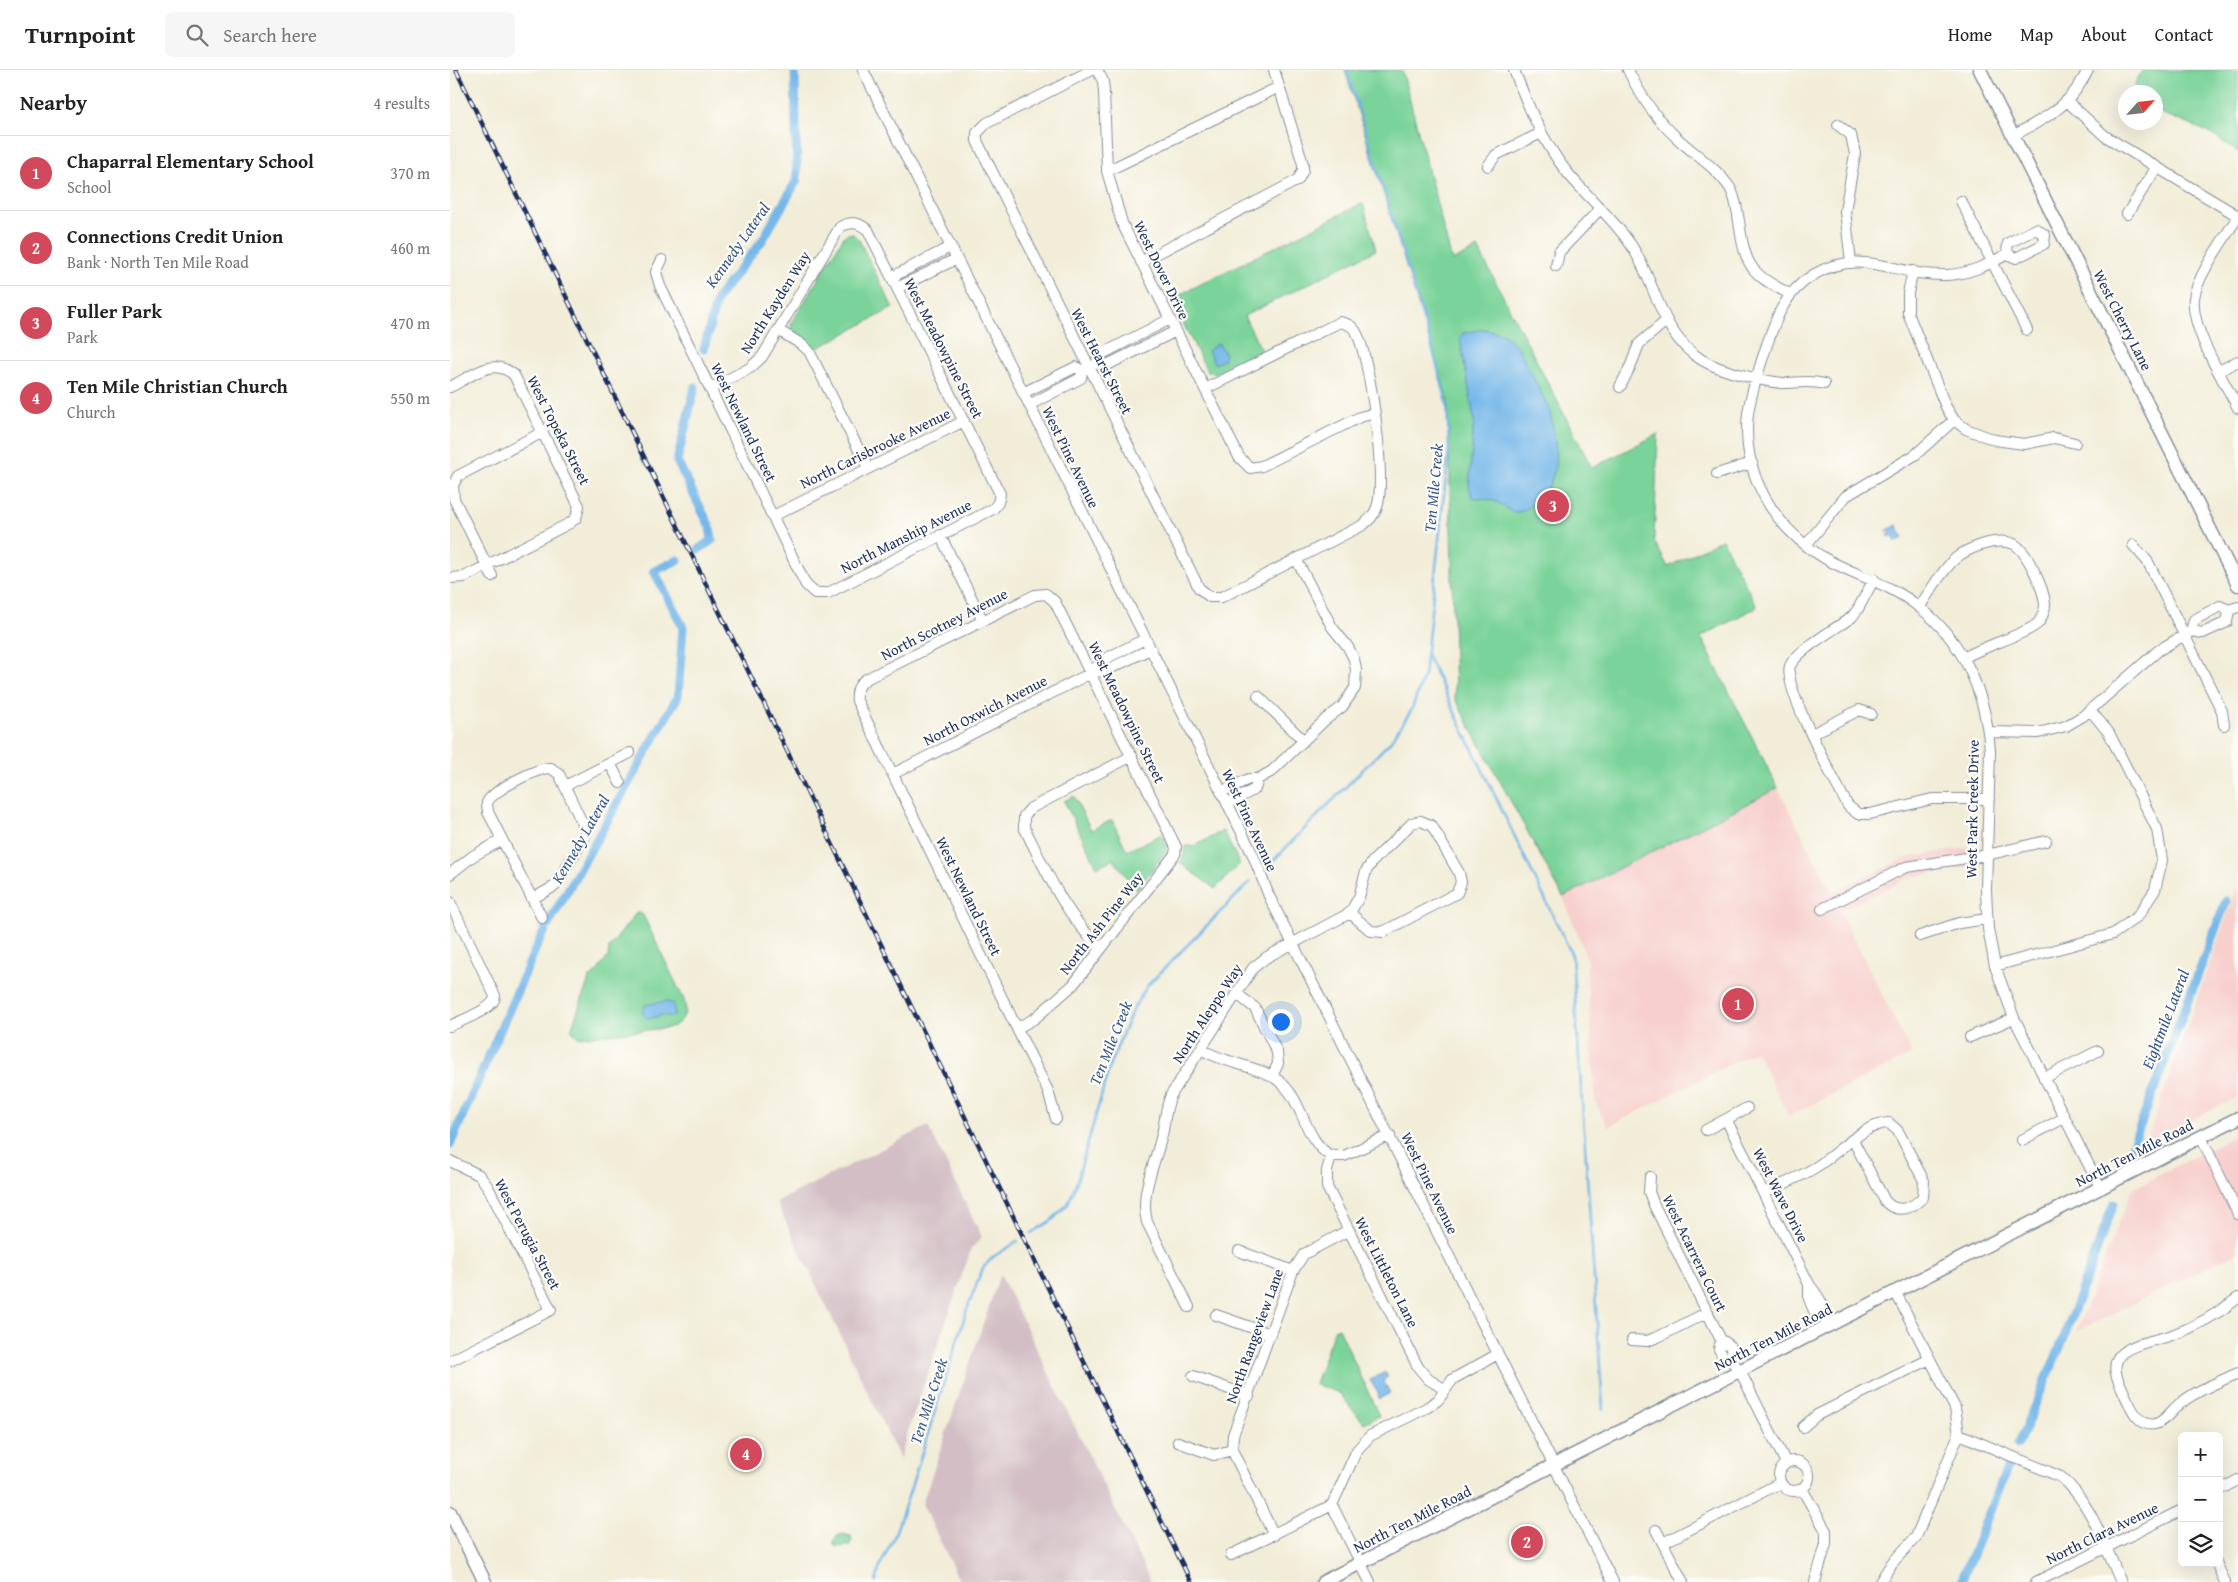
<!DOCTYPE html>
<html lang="en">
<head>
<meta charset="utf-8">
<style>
	:root { --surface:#fff; --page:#f6f6f6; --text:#222; --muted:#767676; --line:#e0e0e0; --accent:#d1495b }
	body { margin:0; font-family:"Gentium Book Plus",serif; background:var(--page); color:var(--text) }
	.controls { position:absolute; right:15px; bottom:15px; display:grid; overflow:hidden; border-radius:8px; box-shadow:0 5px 20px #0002 }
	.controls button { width:45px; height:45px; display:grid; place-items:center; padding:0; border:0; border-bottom:1px solid var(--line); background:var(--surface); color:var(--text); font:25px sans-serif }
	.compass { position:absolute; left:1668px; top:15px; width:45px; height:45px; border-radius:50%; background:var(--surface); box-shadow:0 5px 20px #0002; rotate:63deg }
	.you { position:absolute; left:830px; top:951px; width:18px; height:18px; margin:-12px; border:4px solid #fff; border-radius:50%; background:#1a73e8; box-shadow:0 0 0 8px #1a73e833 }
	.badge { display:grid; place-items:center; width:32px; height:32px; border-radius:50%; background:var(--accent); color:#fff; font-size:16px; font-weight:700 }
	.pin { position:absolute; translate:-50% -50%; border:2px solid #fff; box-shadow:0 1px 5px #0006 }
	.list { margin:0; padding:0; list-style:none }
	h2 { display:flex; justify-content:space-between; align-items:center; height:65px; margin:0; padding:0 20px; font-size:21px }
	h2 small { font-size:16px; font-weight:400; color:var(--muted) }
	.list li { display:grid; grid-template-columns:32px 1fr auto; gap:15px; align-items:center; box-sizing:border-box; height:75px; padding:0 20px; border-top:1px solid var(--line) }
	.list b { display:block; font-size:19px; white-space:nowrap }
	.list p { margin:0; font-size:16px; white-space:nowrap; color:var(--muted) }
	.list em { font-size:16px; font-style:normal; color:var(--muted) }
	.icon { flex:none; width:28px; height:28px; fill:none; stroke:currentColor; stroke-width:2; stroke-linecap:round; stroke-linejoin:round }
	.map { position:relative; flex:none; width:1788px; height:1512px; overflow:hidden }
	header { display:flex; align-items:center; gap:30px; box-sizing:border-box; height:70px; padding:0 25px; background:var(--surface); border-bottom:1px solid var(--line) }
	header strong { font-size:24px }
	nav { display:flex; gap:28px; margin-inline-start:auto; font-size:18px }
	.search { width:350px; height:45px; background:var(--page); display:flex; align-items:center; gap:12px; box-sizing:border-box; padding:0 18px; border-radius:8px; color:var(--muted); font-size:19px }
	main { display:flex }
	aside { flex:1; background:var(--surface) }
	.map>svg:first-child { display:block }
	.built { fill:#f7d0ce }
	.industrial { fill:#d2bec4 }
	.green { fill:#7ad399; stroke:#4a817c }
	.water { fill:#74b7e9; stroke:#4873a4 }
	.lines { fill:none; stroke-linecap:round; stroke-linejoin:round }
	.stream { stroke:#74b7e9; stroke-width:2.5 }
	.canal { stroke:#74b7e9; stroke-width:9 }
	.minor-casing { stroke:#868e9b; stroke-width:12 }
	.major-casing { stroke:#868e9b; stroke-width:15 }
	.minor { stroke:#fff; stroke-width:10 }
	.major { stroke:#fff; stroke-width:12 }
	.rail-casing { stroke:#1b2f5e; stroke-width:4.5 }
	.rail { stroke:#fdfcf7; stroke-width:2.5; stroke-dasharray:8; stroke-linecap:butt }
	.labels { text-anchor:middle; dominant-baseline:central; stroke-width:4.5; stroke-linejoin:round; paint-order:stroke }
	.street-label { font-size:15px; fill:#1b2f5e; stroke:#fdfcf7 }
	.water-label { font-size:16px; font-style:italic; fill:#365888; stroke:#fdfcf7 }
</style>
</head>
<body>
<header>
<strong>Turnpoint</strong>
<div class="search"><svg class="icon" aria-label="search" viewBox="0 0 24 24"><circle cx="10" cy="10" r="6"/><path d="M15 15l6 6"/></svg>Search here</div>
<nav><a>Home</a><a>Map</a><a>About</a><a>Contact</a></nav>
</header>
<main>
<aside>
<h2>Nearby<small>4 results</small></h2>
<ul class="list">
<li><span class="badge">1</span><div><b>Chaparral Elementary School</b><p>School</p></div><em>370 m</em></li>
<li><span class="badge">2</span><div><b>Connections Credit Union</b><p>Bank · North Ten Mile Road</p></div><em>460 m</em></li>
<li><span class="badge">3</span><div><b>Fuller Park</b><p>Park</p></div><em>470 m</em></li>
<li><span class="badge">4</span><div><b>Ten Mile Christian Church</b><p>Church</p></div><em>550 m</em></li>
</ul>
</aside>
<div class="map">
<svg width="1788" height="1512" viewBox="0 0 1788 1512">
	<rect width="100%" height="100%" fill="#fdfcf7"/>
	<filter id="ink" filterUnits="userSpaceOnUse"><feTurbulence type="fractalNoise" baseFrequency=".02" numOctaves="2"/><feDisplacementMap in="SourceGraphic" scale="10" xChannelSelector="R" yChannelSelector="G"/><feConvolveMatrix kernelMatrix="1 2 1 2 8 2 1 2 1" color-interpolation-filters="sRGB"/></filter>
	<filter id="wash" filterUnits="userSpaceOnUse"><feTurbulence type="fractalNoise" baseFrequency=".0096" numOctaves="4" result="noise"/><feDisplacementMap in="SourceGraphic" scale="20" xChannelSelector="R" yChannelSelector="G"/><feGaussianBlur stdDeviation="1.12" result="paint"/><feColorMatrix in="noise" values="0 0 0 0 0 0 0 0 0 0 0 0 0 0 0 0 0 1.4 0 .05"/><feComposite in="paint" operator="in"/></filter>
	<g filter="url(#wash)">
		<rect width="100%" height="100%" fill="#f2edd8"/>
		<path class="built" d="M1328 718 1382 823 1455 788 1521 777 1522 796 1461 807 1390 841 1462 984 1339 1046 1306 981 1158 1057 1145 1031 1136 886 1113 827Z
			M1788 813V1027L1696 1073Z
			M1788 1064V1182L1626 1262 1682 1119Z"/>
		<path class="industrial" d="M478 1056 532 1167 521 1179 457 1364 450 1389 326 1132Z
			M550 1204 701 1512H510L472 1434Z"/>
		<path class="green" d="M895 0H952L1002 191 1028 178 1142 398 1208 364 1204 471 1218 497 1272 469 1307 537 1251 567 1328 718 1113 827 1005 629 998 330Z
			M1692 0H1788V82L1758 62 1706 41V22H1690L1684 16Z
			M913 133 926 180 794 246 812 281 766 304 757 301 721 229Z
			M402 163 409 170 443 238 364 280 342 262 341 254 395 165Z
			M624 726 641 760 662 750 677 781 712 764 717 775 716 781 687 820 663 789 647 797 614 731Z
			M773 761 790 794 765 819 730 793 734 785 735 776H744Z
			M187 842 193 845 234 930C238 944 232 954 218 958L128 967 121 960 139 909 148 900 158 887 159 878Z
			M889 1258 929 1346 914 1353 889 1323 865 1314 884 1260Z
			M393 1464 401 1466 402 1470 399 1476 386 1477 383 1472 387 1466Z"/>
		<path class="water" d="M1034 259 1054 264 1068 277 1100 341C1105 371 1114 408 1087 430 1082 435 1076 441 1068 442 1058 443 1053 434 1044 431 1038 429 1030 429 1022 427L1019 416 1024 349 1010 268 1013 263Z
			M768 273 775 284 773 290 765 294 758 281Z
			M1447 455 1453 468 1446 472 1442 465 1439 467 1438 465 1441 463 1440 461H1436Z
			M216 931 223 934 225 944 223 947 212 945 198 949 192 943 195 935Z
			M935 1302 938 1307 933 1310 940 1323 929 1329 928 1323 920 1310Z"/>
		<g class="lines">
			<path class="stream" d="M977 585 1122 885 1153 1340
				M820 794 940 672 961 641 974 606 999 379 997 334 981 273 897 0
				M581 1163 602 1150 618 1134 627 1111 661 992 683 939 698 915 800 812
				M426 1512 429 1498 444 1467 461 1418 517 1239 533 1198 543 1187 568 1171"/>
			<path class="canal" d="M254 279 267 228 312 171 347 110 345 0
				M245 317 227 391 260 457 262 470 249 479
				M0 1075 90 869 228 626 233 557 204 501 228 490
				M1682 1077 1776 831
				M1568 1374 1611 1275 1664 1133
				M1511 1512 1557 1399"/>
		</g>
	</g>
	<g filter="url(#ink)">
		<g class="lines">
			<defs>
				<path id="minor" d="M413 0 803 785 819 826 1104 1396 1163 1512
					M642 0 537 53 527 63V71L749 518 760 527H772L913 455C919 450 924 446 927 437 937 411 920 286 906 262 902 255 897 254 890 252L755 319
					M647 0 653 11 654 22 657 101 672 153 789 387 800 398 812 396 910 347 925 343
					M1064 0C1078 36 1092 70 1116 101 1137 127 1163 148 1181 175 1207 214 1210 265 1252 290 1270 301 1312 311 1332 313 1347 313 1359 310 1374 314
					M1178 0C1190 25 1206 49 1227 68 1244 84 1267 98 1280 118 1286 128 1287 140 1289 151 1295 196 1300 204 1340 224
					M1618 32 1655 66 1788 146
					M1388 55 1401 65 1405 84 1395 141 1401 192
					M1563 66C1598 46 1619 38 1638 0
					M1038 96 1046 85 1091 63
					M657 101 829 17
					M1511 131 1577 260
					M1677 144 1707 97
					M1788 146C1776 167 1747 205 1744 228 1740 258 1774 311 1788 338
					M1586 159 1595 165 1594 174 1566 188 1557 184 1558 173Z
					M1557 184C1538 195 1519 204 1497 205 1447 207 1412 176 1363 205 1330 225 1322 260 1311 293 1306 310 1300 327 1298 344 1291 405 1325 459 1376 489 1408 507 1439 513 1469 537 1515 572 1536 625 1540 681L1536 820 1538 859 1545 896 1564 948 1651 1119
					M212 190 206 202 210 216 356 515 365 523H378L543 439 548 433 550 424 418 160C408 152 401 151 390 157L312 287 300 298 261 318
					M691 192 848 110 853 100V94L824 0
					M1106 196 1109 182 1150 139
					M1463 201 1458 223V243L1496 337 1504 350 1516 359 1545 370 1574 374 1604 368 1625 373
					M442 207 500 177
					M447 218 506 189
					M328 260 351 274 359 281 418 398
					M647 293 653 297 726 261
					M647 293 648 286 720 249
					M1769 301 1788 291
					M0 317C21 307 42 286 64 305L129 436 126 448 120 453 14 507 0 508
					M1170 317 1181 295 1189 274 1216 251
					M573 323 626 297 632 301
					M579 335 631 308 632 301
					M1267 404 1302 393
					M323 446 514 351
					M490 465 533 551
					M1356 475 1396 426 1465 385 1504 350
					M1683 475 1698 492 1772 641 1774 655
					M42 506 4 429 3 415 8 406 93 362
					M1424 509 1408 539 1402 547C1388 557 1346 581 1340 596 1332 617 1386 713 1398 736L1408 744H1420L1482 729H1539
					M1469 537C1481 521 1491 501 1506 488 1519 477 1548 467 1564 474 1577 481 1594 519 1595 534 1595 540 1592 547 1589 552 1581 563 1530 577 1514 588
					M1779 540 1777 552 1753 563 1741 561 1744 550 1770 536 1779 540 1788 537
					M641 603 653 590 695 569
					M808 626 853 670
					M1539 662 1588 663 1616 656 1633 646 1709 580 1741 561
					M1362 664 1409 640 1421 644
					M160 693 170 713
					M443 704 641 603 659 599 700 579
					M808 709 822 701 875 650 892 637 905 618 906 600 904 589 898 577 882 557 846 489
					M115 716 180 683
					M771 722 799 709H808L805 719 777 734
					M0 804 23 786 52 770
					M82 829 105 816 134 768 136 761 109 704 101 698C88 697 41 721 37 733L38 742 92 848
					M0 832 45 926C45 939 12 950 0 956
					M1372 839 1456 797 1537 785 1596 771
					M1470 866 1509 853 1537 849
					M651 879C614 843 597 803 574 757V746L581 738 682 686
					M1545 896 1663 864 1688 846 1705 820 1712 790 1707 759 1659 663 1640 640
					M787 924 805 938 827 982 828 994 822 1006
					M567 958 584 949 623 915 725 784 726 777 605 532 596 524 585 525 416 609C408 615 406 621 407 631L572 969 598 1021 606 1049
					M1520 967 1564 948
					M751 979C774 994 811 996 829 1011 854 1030 853 1070 881 1086H894L940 1065
					M1594 1008 1648 981
					M1276 1049 1359 1214
					M1256 1060 1297 1038
					M1751 1067 1788 1144
					M1572 1070 1614 1048
					M881 1086 877 1101V1117L968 1297 978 1309 994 1319
					M0 1091 29 1105 38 1117 101 1240 0 1291
					M1200 1107 1199 1122 1204 1135 1271 1270
					M1314 1123C1331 1115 1350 1107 1366 1097 1386 1085 1415 1053 1439 1053L1448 1061 1474 1111 1473 1127C1462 1139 1446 1144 1435 1131L1403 1070
					M789 1181 843 1201
					M1446 1223 1505 1338 1509 1364 1611 1407C1641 1432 1655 1477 1671 1512
					M1788 1228C1769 1243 1745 1257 1722 1265 1705 1271 1687 1272 1672 1283 1662 1292 1665 1304 1670 1314 1677 1328 1687 1362 1708 1353 1717 1349 1723 1338 1731 1333 1747 1320 1769 1312 1788 1303
					M739 1237 697 1152C689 1121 707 1091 713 1060 715 1048 716 1037 721 1025L803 898 817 887 900 843 909 827 916 801 923 791 962 753 971 751 982 756 1009 803 1011 812 1007 823 933 862 921 861 900 843
					M1372 1243 1364 1241 1359 1229V1214C1364 1221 1371 1229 1373 1237 1374 1245 1376 1249 1380 1256
					M766 1245 820 1264
					M1182 1270 1197 1271 1208 1267 1258 1242
					M1271 1270C1282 1275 1283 1279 1281 1290L1273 1287 1269 1279Z
					M1281 1290 1290 1301 1336 1393
					M743 1306 799 1326
					M1353 1357 1367 1345 1480 1289
					M728 1372 764 1385 782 1380
					M782 1380 783 1365 843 1201 854 1184 899 1160
					M782 1380 824 1465
					M1329 1406a15 15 0 1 1 30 0a15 15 0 1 1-30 0Z
					M1352 1419 1376 1461V1474L1365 1512
					M1769 1420 1788 1410
					M882 1435 920 1512
					M1206 1460 1233 1512
					M1213 1473 1330 1413
					M781 1485 882 1435 907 1380 920 1366 978 1337 988 1330 1003 1309 1048 1284
					M1766 1493 1775 1512
					M1430 1512 1442 1493 1466 1467 1509 1364
					M1586 1512 1732 1440"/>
				<path id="major" d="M1530 0 1788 515
					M0 1442 35 1512
					M873 1512 1788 1048"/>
			</defs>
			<use href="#minor" class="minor-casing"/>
			<use href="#major" class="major-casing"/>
			<use href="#minor" class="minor"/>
			<use href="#major" class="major"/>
			<defs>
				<path id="rail" d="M6 0 741 1512"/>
			</defs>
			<use href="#rail" class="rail-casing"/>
			<use href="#rail" class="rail"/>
		</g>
	</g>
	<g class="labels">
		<g class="street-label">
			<text transform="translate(712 200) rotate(64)">West Dover Drive</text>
			<text transform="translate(325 232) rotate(-58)">North Kayden Way</text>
			<text transform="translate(1673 250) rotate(63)">West Cherry Lane</text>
			<text transform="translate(494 278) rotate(63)">West Meadowpine Street</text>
			<text transform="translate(652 291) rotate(63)">West Hearst Street</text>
			<text transform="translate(294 352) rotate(64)">West Newland Street</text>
			<text transform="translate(109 360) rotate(63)">West Topeka Street</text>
			<text transform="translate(425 378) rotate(-26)">North Carisbrooke Avenue</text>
			<text transform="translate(621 387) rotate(64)">West Pine Avenue</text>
			<text transform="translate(456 466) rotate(-27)">North Manship Avenue</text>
			<text transform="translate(494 554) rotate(-27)">North Scotney Avenue</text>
			<text transform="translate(535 640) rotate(-27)">North Oxwich Avenue</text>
			<text transform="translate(677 642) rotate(64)">West Meadowpine Street</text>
			<text transform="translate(1522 739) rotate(-89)">West Park Creek Drive</text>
			<text transform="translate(800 750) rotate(65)">West Pine Avenue</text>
			<text transform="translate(519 826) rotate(64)">West Newland Street</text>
			<text transform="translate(651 853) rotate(-52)">North Ash Pine Way</text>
			<text transform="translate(757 943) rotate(-57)">North Aleppo Way</text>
			<text transform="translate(1684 1083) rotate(-27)">North Ten Mile Road</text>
			<text transform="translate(980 1113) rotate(64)">West Pine Avenue</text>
			<text transform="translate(1331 1125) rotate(63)">West Wave Drive</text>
			<text transform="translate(78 1164) rotate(62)">West Perugia Street</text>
			<text transform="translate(1245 1183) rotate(64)">West Acarrera Court</text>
			<text transform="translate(937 1202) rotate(63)">West Littleton Lane</text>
			<text transform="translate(804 1266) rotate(-70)">North Rangeview Lane</text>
			<text transform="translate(1323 1267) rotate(-27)">North Ten Mile Road</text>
			<text transform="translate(962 1449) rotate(-27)">North Ten Mile Road</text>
			<text transform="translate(1652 1463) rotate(-26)">North Clara Avenue</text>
		</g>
		<g class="water-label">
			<text transform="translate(287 175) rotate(-55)">Kennedy Lateral</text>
			<text transform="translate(983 418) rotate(-85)">Ten Mile Creek</text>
			<text transform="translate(130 769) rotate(-60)">Kennedy Lateral</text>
			<text transform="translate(1715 949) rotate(-69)">Eightmile Lateral</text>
			<text transform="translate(660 973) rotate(-68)">Ten Mile Creek</text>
			<text transform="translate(478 1331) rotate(-72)">Ten Mile Creek</text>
		</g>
	</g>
</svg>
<div class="controls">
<button>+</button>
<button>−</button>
<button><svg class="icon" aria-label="layers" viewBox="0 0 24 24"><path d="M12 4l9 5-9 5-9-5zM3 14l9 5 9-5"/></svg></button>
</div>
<svg class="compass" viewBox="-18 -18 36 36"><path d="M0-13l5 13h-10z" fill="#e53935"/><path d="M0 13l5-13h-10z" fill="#767676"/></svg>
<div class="you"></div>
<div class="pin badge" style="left:1288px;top:934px">1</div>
<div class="pin badge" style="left:1077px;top:1472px">2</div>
<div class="pin badge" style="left:1103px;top:436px">3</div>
<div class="pin badge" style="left:296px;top:1384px">4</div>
</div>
</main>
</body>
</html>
